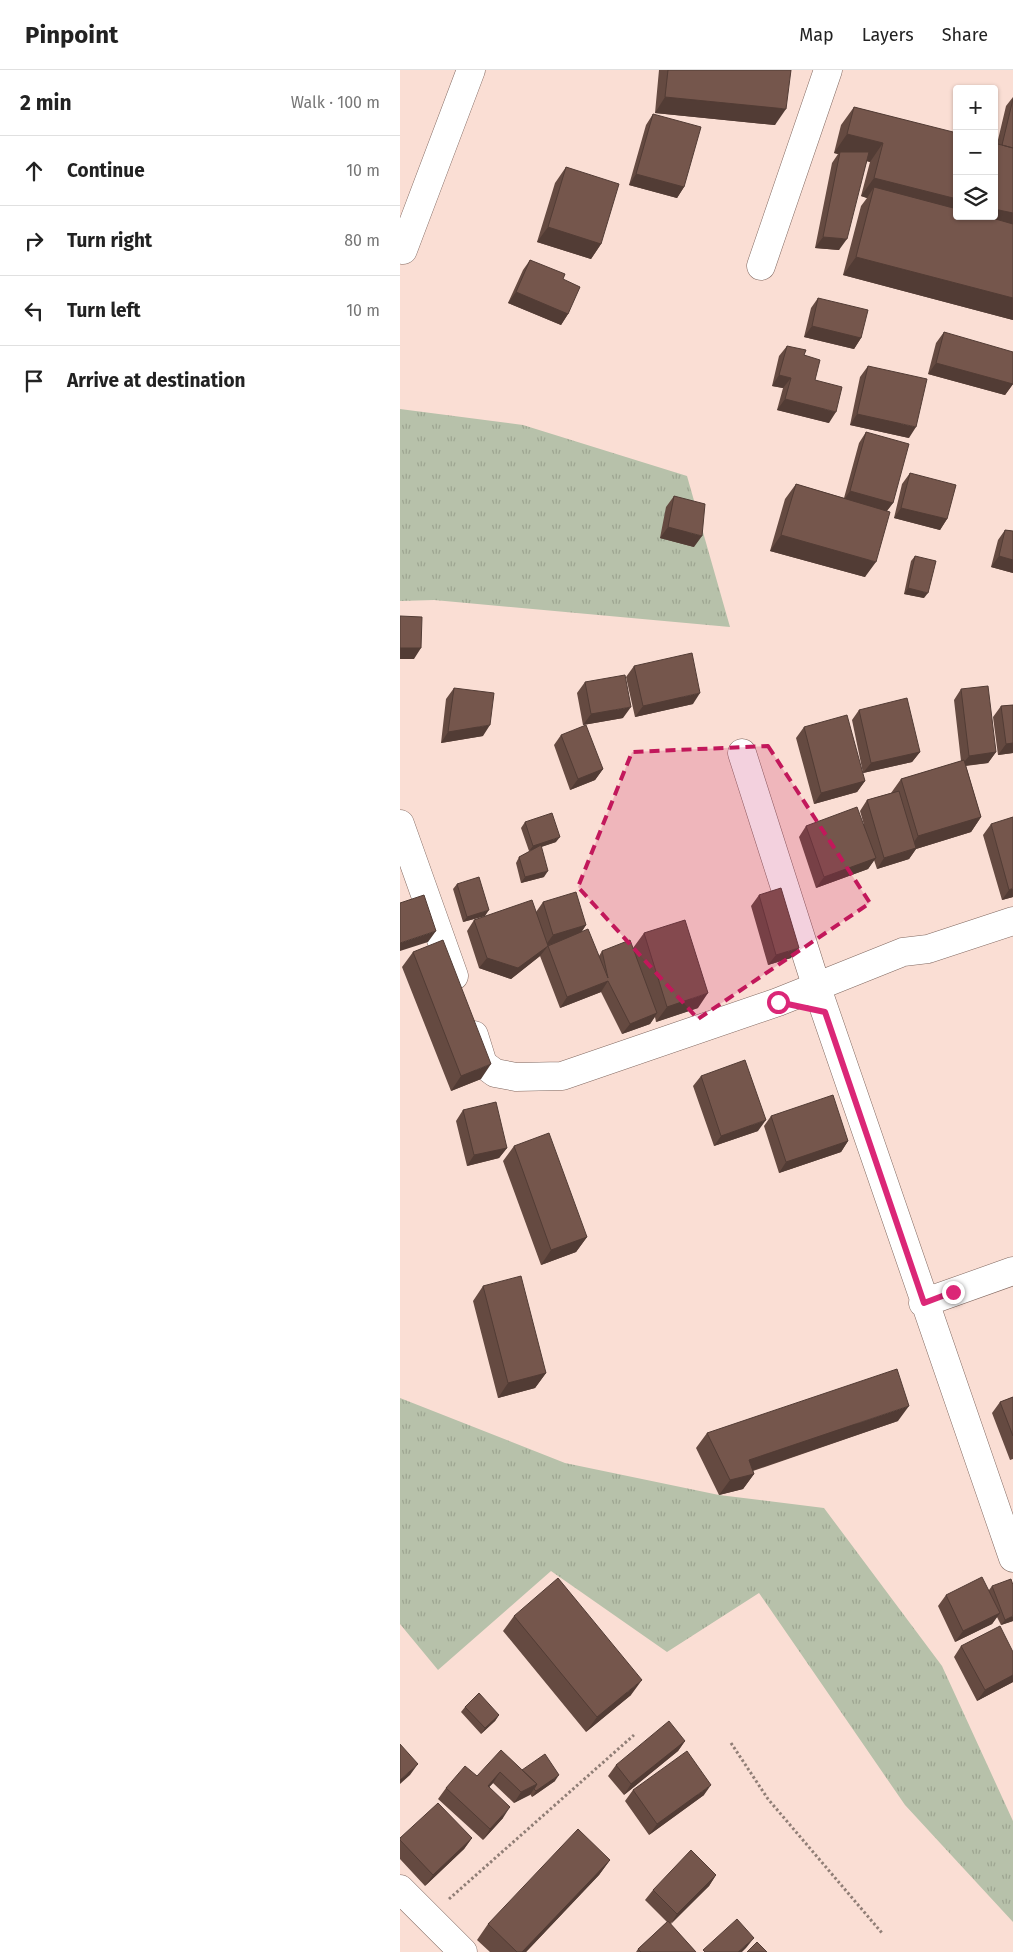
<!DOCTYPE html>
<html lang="en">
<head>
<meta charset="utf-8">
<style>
	:root { --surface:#fff; --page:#f2f2f2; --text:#222; --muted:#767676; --line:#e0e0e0 }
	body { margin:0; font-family:"Fira Sans",sans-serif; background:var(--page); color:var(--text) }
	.controls { position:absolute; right:15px; top:15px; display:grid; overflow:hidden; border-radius:5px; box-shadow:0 1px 4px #0004 }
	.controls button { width:45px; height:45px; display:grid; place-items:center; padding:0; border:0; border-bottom:1px solid var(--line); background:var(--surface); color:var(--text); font:25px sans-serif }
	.stop { position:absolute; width:15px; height:15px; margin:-11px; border:4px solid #db2777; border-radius:50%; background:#fff }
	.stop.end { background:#db2777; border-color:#fff; box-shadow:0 1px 5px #0008 }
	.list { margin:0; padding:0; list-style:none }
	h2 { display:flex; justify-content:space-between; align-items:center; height:65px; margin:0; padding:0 20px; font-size:21px }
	h2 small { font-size:16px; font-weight:400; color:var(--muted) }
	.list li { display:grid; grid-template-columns:32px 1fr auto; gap:15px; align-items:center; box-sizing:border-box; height:70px; padding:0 20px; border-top:1px solid var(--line) }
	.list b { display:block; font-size:19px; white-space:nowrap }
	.list em { font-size:16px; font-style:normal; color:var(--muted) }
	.icon { flex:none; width:28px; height:28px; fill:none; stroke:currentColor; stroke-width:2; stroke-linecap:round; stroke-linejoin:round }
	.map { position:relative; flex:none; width:613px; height:1882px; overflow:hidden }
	header { display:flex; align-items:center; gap:30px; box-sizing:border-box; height:70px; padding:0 25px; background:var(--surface); border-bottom:1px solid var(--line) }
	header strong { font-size:24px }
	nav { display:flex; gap:28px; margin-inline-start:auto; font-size:18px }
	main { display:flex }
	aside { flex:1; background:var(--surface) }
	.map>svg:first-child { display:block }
	.grass { fill:url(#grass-tufts) }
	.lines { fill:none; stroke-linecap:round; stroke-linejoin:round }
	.street-casing { stroke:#816860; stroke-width:29 }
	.path { stroke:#907e76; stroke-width:3; stroke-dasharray:2.5 2.5; stroke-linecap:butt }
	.street { stroke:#fff; stroke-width:28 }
	.wall { fill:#654a41 }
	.shaded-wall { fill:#523c35 }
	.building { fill:#75564c; stroke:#523c35 }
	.route { stroke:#db2777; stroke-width:6 }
	.marked { fill:#c2185b; fill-opacity:0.2; stroke:#c2185b; stroke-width:4; stroke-dasharray:10 6; stroke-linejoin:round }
</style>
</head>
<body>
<header>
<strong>Pinpoint</strong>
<nav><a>Map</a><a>Layers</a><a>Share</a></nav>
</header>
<main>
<aside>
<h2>2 min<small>Walk · 100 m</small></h2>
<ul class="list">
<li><svg class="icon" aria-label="ahead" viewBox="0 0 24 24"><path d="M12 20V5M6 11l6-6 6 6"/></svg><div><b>Continue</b></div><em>10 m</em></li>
<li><svg class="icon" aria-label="right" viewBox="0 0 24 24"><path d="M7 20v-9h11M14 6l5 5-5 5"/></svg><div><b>Turn right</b></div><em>80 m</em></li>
<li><svg class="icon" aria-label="left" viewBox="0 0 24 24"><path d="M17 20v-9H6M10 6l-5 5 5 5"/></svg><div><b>Turn left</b></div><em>10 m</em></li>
<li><svg class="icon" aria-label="arrive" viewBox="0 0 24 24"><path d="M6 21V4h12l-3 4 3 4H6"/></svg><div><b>Arrive at destination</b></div></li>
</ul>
</aside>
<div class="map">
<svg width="613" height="1882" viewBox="0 0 613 1882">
	<defs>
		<pattern id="grass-tufts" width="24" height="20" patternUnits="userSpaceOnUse" patternTransform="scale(1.25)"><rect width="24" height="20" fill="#b7c1aa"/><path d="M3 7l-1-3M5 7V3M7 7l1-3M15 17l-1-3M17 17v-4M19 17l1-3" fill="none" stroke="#9da591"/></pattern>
	</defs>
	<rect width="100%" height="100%" fill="#faded4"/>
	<path class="grass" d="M0 339 123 355 287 406 330 557 34 530 0 531Z
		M0 1328 165 1393 319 1425 424 1438 542 1596 613 1751V1852L505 1735 359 1523 267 1582 151 1501 38 1600 0 1554Z"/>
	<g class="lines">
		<defs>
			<path id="street" d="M3 180 71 0
				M361 196 428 0
				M342 683 416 915 613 1488
				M0 754 54 906
				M74 965 83 994 95 1003 116 1007 162 1006 378 932 503 882 528 879 613 851
				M523 1233 613 1201
				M0 1819 63 1882"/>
		</defs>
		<use href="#street" class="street-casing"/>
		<path class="path" d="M331 1673 368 1729 482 1863
			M49 1829 234 1665"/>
		<use href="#street" class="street"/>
	</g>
	<path class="wall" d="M259 0H391L375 55 255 43Z
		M613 27V250L443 205 461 136 467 128 461 126 470 92 467 91 439 180 415 178 432 93 438 84 434 83 441 55 454 37 597 74 606 36Z
		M253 44 284 117 277 128 229 115 246 55Z
		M166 97 201 174 191 189 137 172 155 113Z
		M130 190 163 209 168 244 161 255 108 233 123 200Z
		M418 228 461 268 454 279 404 267 411 238Z
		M544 262 613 314 605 325 528 304 536 273Z
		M387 276 404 285 415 310 429 353 377 340 383 318 372 316 379 286Z
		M468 296 509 368 450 355 460 307Z
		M466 362 493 433 487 441 465 507 370 481 385 429 396 414 444 428 459 373Z
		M510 403 547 449 540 460 494 448 502 414Z
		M274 426 294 477 260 468 266 437Z
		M605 460 613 461V503L591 497 598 470Z
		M515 486 524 528 504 524 511 491Z
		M234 596 293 634 235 647 226 607Z
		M185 612 223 648 183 655 177 623Z
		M54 618 83 666 41 673 46 629Z
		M561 619 596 682 588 693 566 696 581 747 571 762 516 779 509 789 477 799 474 790 468 799 416 818 399 767 406 756 464 755 460 741 467 730 491 723 501 709 561 691 554 630Z
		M613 635V683L598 685 593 647 601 636Z
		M459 640 520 682 512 692 463 703 452 650Z
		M404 657 465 711 457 722 414 734 396 668Z
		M161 665 203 699 195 710 170 720 154 675Z
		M125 752 156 772 141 777 144 807 121 813 116 793 119 787 133 780 129 781 121 758Z
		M591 754 613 827 602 830 583 765Z
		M57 814 85 846 63 852 53 819Z
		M359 825 391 888 368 895 351 836Z
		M143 832 186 855 181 862 199 886 202 881 236 887 233 878 244 863 298 938 256 952 255 947 250 954 222 964 201 922 160 938 140 886 111 909 79 898 67 861 74 850 136 842Z
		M13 882 81 1009 51 1021 2 897Z
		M301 1006 358 1061 314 1076 293 1016Z
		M63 1040 107 1078 99 1088 67 1096 56 1051Z
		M371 1046 448 1071 441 1082 379 1103 364 1056Z
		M114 1076 187 1167 176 1182 141 1195 103 1091Z
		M83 1216 146 1303 135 1318 98 1328 73 1231Z
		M613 1327V1389L610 1390 592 1343 600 1332Z
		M498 1351 353 1401 354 1404 343 1419 319 1425 296 1378 307 1363Z
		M592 1516 613 1551 601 1555 597 1547 592 1554 555 1572 538 1536 546 1525 589 1520Z
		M114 1546 231 1625 186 1662 103 1561Z
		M561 1576 613 1582V1612L577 1631 554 1587Z
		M65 1637 99 1645 95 1651 81 1664 61 1642Z
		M285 1671 278 1681 224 1725 208 1706 216 1695Z
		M122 1700 155 1711 132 1727 130 1724 114 1733 93 1713 89 1717 103 1748 83 1770 38 1729 46 1718 77 1706Z
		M233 1720 304 1725 249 1765 225 1731Z
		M0 1768H72L64 1779 25 1816 0 1789Z
		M210 1790 199 1805 126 1882H90L77 1870 88 1854Z
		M316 1805 309 1816 270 1854 296 1882H236L238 1879 267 1852 245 1830 253 1820Z"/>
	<path class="shaded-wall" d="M265 27 386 39 375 55 255 43Z
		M447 64 483 73 470 92 439 84 440 82 438 84 434 83Z
		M236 104 284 117 277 128 229 115Z
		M474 108 557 129V146H594V139L613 143V165L471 129 474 117 467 128 461 126Z
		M148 157 201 174 191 189 137 172Z
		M423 167 447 169 439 180 415 178Z
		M456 187 613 228V250L443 205Z
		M116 222 168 244 161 255 108 233Z
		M412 256 461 268 454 279 404 267Z
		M536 293 613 314 605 325 528 304Z
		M379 305 391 308 383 318 372 316Z
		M385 329 436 342 429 353 377 340Z
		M457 344 516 357 509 368 450 355Z
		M450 421 493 433 485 443 443 431Z
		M501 438 547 449 540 460 494 448Z
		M268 457 302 466 294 477 260 468Z
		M381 465 476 492 465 507 370 481Z
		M599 486 613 490V503L591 497Z
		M508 518 528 523 524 528 504 524Z
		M0 578H21L14 589H0Z
		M300 623 293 634 235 647 243 636Z
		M231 637 223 648 183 655 191 644Z
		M90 655 83 666 41 673 48 662Z
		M613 673V683L598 685 606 674Z
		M520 682 512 692 463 703 471 693Z
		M596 682 588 693 561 696 569 686Z
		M203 699 195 710 170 720 178 709Z
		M465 711 457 722 414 734 421 723Z
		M581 747 571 762 516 779 509 789 477 799 484 788 508 781 518 766Z
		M160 767 156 772 129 781 133 776Z
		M476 788 468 799 416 818 424 807Z
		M148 801 144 807 121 813 125 807Z
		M613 818V827L602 830 609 820Z
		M89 840 85 846 63 852 67 847Z
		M186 855 179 866 145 876 153 865Z
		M36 861 28 872 0 881V873Z
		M148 876 140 886 111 909 79 898 87 888Z
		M399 878 391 888 368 895 376 885Z
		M208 911 201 922 160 938 167 927Z
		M308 923 298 938 256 952 267 937Z
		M257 943 250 954 222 964 230 954Z
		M91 994 81 1009 51 1021 61 1006Z
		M366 1050 358 1061 314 1076 321 1066Z
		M448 1071 441 1082 379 1103 386 1092Z
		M107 1078 99 1088 67 1096 74 1085Z
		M187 1167 176 1182 141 1195 151 1180Z
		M146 1303 135 1318 98 1328 108 1313Z
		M509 1336 498 1351 339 1405 349 1390Z
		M354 1404 343 1419 319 1425 330 1410Z
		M600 1543 592 1554 555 1572 563 1561Z
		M613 1546V1551L601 1555 605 1550Z
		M613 1605V1612L577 1631 585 1620Z
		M242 1610 231 1625 186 1662 197 1647Z
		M99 1645 95 1651 81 1664 85 1658Z
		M285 1671 278 1681 224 1725 231 1714Z
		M18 1694 10 1705 0 1714V1710Z
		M100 1702 93 1713 80 1727 88 1716Z
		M159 1705 155 1711 132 1727 136 1721Z
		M137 1714 130 1725 114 1733 121 1722Z
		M311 1715 304 1725 249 1765 257 1754Z
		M110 1737 103 1748 83 1770 90 1759Z
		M72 1768 64 1779 25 1816 33 1805Z
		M210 1790 199 1805 126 1882H122Z
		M316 1805 309 1816 270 1855 277 1844Z
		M354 1868 346 1878 342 1882H338Z"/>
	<path class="building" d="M268 0H391L386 39 265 27Z
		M613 29V78L602 75Z
		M454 37 557 63V129L474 108 483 73 447 64Z
		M253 44 301 57 284 117 236 104Z
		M594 73 613 78V143L594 139Z
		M440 82H469L447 169 423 167Z
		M166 97 219 114 201 174 148 157Z
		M474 117 557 139V146H585L613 154V228L456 187Z
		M130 190 165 204 163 209 180 217 168 244 116 222Z
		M418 228 468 240 461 268 412 256Z
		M544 262 613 282V314L536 293Z
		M387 276 406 280 404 285 420 290 415 310 442 317 436 342 385 329 391 308 379 305Z
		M468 296 527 309 516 357 457 344Z
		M466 362 509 374 493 433 450 421Z
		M510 403 556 415 547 449 501 438Z
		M396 414 490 442 476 492 381 465Z
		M274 426 305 434 302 466 268 457Z
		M605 460 613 461V490L599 486Z
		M515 486 536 491 528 523 508 518Z
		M0 546 22 547 21 578H0Z
		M292 583 300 623 243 636 234 596Z
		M225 605 231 637 191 644 185 612Z
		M588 616 596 682 569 686 561 619Z
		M54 618 94 623 90 655 48 662Z
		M507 628 520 682 471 693 459 640Z
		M613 635V673L606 674 601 636Z
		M447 645 465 711 421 723 404 657Z
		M186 655 203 699 178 709 161 665Z
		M564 690 581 747 518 766 501 709Z
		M499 721 516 778 484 788 467 730Z
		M457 737 476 788 424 807 406 756Z
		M152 743 160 767 133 776 125 752Z
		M613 747V818L609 820 591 754Z
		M141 775 148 801 125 807 119 787Z
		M79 807 89 840 67 847 57 814Z
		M381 818 399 878 376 885 359 825Z
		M176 822 186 855 153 865 143 832Z
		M24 825 36 861 0 873V833Z
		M132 830 148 876 118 898 87 888 74 850Z
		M285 850 308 923 267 937 244 863Z
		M188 859 208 908 202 881 230 870 257 943 230 954 208 911 167 927 148 876Z
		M43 870 91 994 61 1006 13 882Z
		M345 990 366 1050 321 1066 301 1006Z
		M433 1025 448 1071 386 1092 371 1046Z
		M96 1032 107 1078 74 1085 63 1040Z
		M149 1063 187 1167 151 1180 114 1076Z
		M121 1206 146 1303 108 1313 83 1216Z
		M497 1299 509 1336 349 1390 354 1404 330 1410 307 1363Z
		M613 1327V1366L600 1332Z
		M582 1507 600 1543 563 1561 546 1525Z
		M158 1508 242 1610 197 1647 114 1546Z
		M611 1509 613 1515V1546L605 1550 592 1516Z
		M600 1556 613 1582V1605L585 1620 561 1576Z
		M79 1623 99 1645 85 1658 65 1637Z
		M269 1651 285 1671 231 1714 216 1695Z
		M0 1674 18 1694 0 1710Z
		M101 1680 137 1714 121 1722 100 1702 88 1716 110 1737 90 1759 46 1718 65 1696 77 1706Z
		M287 1681 311 1715 257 1754 233 1720Z
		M145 1684 159 1705 136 1721 134 1719 137 1714 122 1700Z
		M38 1733 72 1768 33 1805 0 1770V1768Z
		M178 1759 210 1790 122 1882H117L88 1854Z
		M291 1780 316 1805 277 1844 253 1820Z
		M337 1849 354 1868 338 1882H305L303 1880Z
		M268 1851 296 1882H241L238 1879Z
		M357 1872 367 1882H347Z"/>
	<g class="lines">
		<path class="route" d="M378 932 425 942 524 1233 553 1222"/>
	</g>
	<path class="marked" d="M368 676 470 833 298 949 178 817 232 682Z"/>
</svg>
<div class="controls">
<button>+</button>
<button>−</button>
<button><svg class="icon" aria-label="layers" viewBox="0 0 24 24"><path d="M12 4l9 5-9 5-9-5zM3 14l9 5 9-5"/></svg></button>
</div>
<div class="stop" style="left:378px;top:932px"></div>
<div class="stop end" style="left:553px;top:1222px"></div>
</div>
</main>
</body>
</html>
